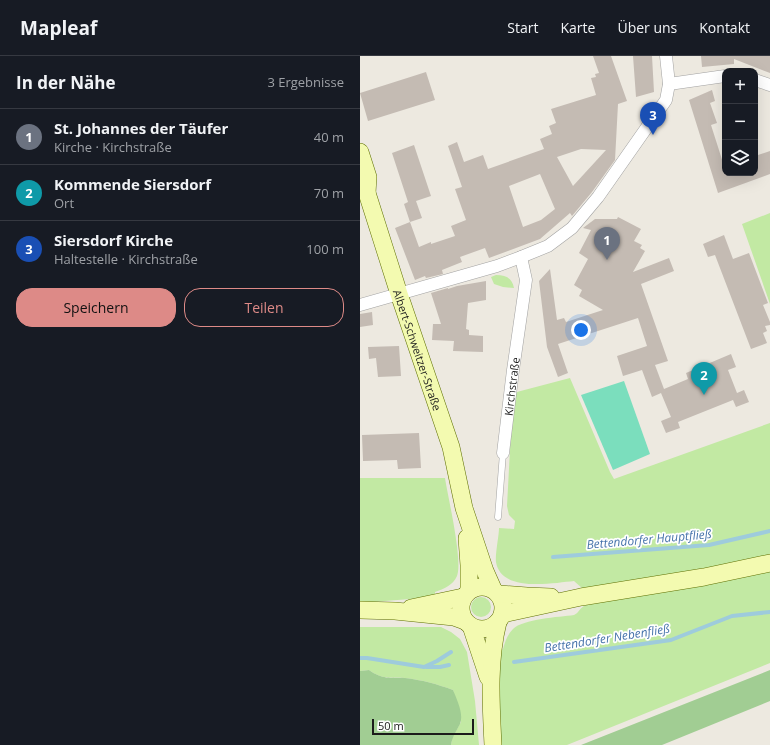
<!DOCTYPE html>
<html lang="de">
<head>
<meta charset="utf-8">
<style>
	:root { --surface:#171b24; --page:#20242c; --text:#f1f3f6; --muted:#9ea1a6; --line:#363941; --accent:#dd8a87 }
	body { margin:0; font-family:"Open Sans",sans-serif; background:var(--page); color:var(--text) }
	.controls { position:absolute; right:12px; top:12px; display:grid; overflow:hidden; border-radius:8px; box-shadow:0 4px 16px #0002 }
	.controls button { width:36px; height:36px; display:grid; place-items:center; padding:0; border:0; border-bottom:1px solid var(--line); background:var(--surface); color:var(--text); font:20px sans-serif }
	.scale { position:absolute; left:12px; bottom:10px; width:102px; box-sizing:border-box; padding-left:4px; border:2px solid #1b1b1b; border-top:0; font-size:11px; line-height:14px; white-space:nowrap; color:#1b1b1b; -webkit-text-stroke:3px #fff; paint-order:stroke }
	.you { position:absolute; left:221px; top:274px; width:14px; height:14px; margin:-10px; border:3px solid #fff; border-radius:50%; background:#1a73e8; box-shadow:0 0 0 6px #1a73e833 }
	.badge { display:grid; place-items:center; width:26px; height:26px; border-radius:50%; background:var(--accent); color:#fff; font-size:13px; font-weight:700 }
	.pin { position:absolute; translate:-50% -33px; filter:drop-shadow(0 1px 2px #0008) }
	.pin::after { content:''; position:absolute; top:21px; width:14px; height:12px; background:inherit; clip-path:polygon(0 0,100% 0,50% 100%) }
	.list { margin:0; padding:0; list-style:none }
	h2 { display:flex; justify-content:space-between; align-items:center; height:52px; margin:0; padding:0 16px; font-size:17px }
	h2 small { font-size:13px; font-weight:400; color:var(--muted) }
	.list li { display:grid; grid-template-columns:26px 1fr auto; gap:12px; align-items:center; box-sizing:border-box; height:56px; padding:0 16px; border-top:1px solid var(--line) }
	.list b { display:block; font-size:15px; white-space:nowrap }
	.list p { margin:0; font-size:13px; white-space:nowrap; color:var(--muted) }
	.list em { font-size:13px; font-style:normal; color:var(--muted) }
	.actions { display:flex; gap:8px; padding:12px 16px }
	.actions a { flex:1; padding:9px 0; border:1px solid var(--accent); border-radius:16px; text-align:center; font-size:14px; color:var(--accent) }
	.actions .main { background:var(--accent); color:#111 }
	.icon { flex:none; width:22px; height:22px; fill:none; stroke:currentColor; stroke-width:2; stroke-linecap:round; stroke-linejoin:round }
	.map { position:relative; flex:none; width:410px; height:689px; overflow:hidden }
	header { display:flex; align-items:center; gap:24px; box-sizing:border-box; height:56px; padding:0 20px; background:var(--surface); border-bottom:1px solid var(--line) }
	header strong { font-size:19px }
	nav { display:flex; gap:22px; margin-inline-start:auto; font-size:14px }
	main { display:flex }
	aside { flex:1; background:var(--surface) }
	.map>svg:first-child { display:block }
	.grass { fill:#c2e9a3 }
	.forest { fill:#a1cd93 }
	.pitch { fill:#7bdebd }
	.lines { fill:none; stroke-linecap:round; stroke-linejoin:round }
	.stream { stroke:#9ecbdc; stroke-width:4 }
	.building { fill:#c4bbb3; fill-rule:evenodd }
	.lane-casing { stroke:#a2a2a2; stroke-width:7 }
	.street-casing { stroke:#a2a2a2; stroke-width:13 }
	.secondary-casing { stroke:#5f7003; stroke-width:18 }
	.lane { stroke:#fff; stroke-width:6 }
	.street { stroke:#fff; stroke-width:12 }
	.secondary { stroke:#f3fab0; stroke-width:17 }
	.labels { text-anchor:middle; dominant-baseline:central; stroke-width:3.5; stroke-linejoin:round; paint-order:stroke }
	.street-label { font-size:11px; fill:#1b1b1b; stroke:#fff }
	.water-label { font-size:12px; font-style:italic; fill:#4774ab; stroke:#fff }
</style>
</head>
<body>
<header>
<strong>Mapleaf</strong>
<nav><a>Start</a><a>Karte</a><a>Über uns</a><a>Kontakt</a></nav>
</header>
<main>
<aside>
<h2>In der Nähe<small>3 Ergebnisse</small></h2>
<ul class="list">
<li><span class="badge" style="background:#6b7280">1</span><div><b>St. Johannes der Täufer</b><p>Kirche · Kirchstraße</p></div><em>40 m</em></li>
<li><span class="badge" style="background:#0f9aa8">2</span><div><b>Kommende Siersdorf</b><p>Ort</p></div><em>70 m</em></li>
<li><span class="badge" style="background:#1a4fb4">3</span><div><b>Siersdorf Kirche</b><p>Haltestelle · Kirchstraße</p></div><em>100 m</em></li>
</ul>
<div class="actions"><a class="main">Speichern</a><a>Teilen</a></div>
</aside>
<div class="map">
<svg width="410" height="689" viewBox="0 0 410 689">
	<rect width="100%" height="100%" fill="#ede9e0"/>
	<path class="grass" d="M410 157V248L382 168Z
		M136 219C146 219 152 222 154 232L143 231 134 228 131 221Z
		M210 322 250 416 254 423 410 367V499L329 517 223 533 214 525C193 527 141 537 136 506 135 498 139 480 139 472L154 473 155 465 149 459 147 450 153 337Z
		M0 422H85C88 441 103 505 97 520 93 529 84 533 75 536V541L0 547Z
		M410 514V607L207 689H141L138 596 143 593C145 586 147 579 153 573 163 563 199 561 214 559 219 557 220 551 226 549Z
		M111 551a10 10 0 1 1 20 0a10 10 0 1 1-20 0Z
		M0 571H81L91 576 100 583 107 596 115 645 119 689H91L92 682 101 666 93 634C77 628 62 624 45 622 29 621 23 624 9 614L0 615Z"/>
	<path class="forest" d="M9 614C23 624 29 621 45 622 62 624 77 628 93 634 97 644 104 658 100 668 96 676 92 681 91 689H0V615Z
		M410 614V645L302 689H221Z"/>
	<path class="pitch" d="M264 325 290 398 253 414 221 339Z"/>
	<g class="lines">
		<path class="stream" d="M193 501 349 489 410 475
			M0 602H7L64 611 77 605 91 596
			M154 606 311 584 372 560 410 556
			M66 611H80L89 609"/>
	</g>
	<path class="building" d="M233 0H251L267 45 258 48 255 104 232 136 212 160 210 157 180 183 129 202 125 192 100 201 102 206 82 214 83 218 66 222 65 220 55 224 35 172 50 166 59 191 71 186V188L95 180 91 170 106 164 95 133 102 131 88 90 97 86 104 106 123 99 128 113 184 93 180 83 192 78 189 70 196 67 191 53 236 39 231 22 236 21 235 18 239 17ZM221 93 246 94 213 130 197 101ZM180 118 195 153 181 164 163 171 149 130Z
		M273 0H292L294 36 276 41Z
		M341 0H410V17L374 3V8L342 11Z
		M66 16 75 44 8 65 0 37Z
		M352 34 355 45 350 47 357 67 351 69 365 113V117H395V100L410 95V118L358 137 329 44Z
		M54 89 71 140 56 145 62 162 50 166 44 148 48 146 32 97Z
		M258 161 281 173 274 185 282 189 280 192 285 195 273 216 309 202 314 215 281 228 308 305 295 309 304 333 328 323 326 317 371 298 376 311 368 314 377 337 384 334 389 346 376 351 373 344 318 366 320 372 306 377 301 365 311 361 301 337 292 341 282 314 263 320 257 300 287 290 278 262 198 288 208 317 198 321 187 291 179 225 190 213 197 264 204 262 206 266 243 254 219 240 222 234 214 229 228 203 219 197 231 174 223 172 235 163H257Z
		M364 179 373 203 389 197 408 247 403 249 410 266V269L405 270 407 275 403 277 407 287 391 293 355 199 348 201 343 188Z
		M126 225V244L108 247 106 273 109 274V279L123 280V296L93 295 94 285 72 284 73 268H81L71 237 88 232V233L97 230Z
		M12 256 13 269 0 271V258Z
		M39 290 41 320 18 321 16 302 9 303 8 291Z
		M59 377 61 412 38 413 37 404 3 405 2 379Z"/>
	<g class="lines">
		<defs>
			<path id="lane" d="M138 461 143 397"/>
			<g id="street">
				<path d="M395 24 410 29"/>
				<path d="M309 28 365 20"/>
				<path d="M0 249 137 210 161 201 188 190 212 172 238 141 306 44 309 28 306 0"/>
				<path id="s1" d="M143 397 153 314 166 224 161 201"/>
			</g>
			<g id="secondary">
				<path d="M0 96 8 121 7 137"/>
				<path id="s2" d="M0 126 7 137 39 238 91 391 104 452 125 515 133 533"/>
				<path d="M107 482 109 509V534"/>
				<circle cx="122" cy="552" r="21"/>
				<path d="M139 538 167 540 191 541"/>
				<path d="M51 552 103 541"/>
				<path d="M0 554 35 555 94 561 105 565"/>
				<path d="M143 558 221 541 344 521 410 507"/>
				<path d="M111 570 128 621"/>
				<path d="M133 689C131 648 128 606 138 566"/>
			</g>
		</defs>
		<use href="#lane" class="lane-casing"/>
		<use href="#street" class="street-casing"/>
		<use href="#secondary" class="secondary-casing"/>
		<use href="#lane" class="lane"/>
		<use href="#street" class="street"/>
		<use href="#secondary" class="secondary"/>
	</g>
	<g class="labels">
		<g class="street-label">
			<text stroke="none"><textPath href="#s2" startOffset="178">Albert-Schweitzer-Straße</textPath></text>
			<text stroke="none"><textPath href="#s1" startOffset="67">Kirchstraße</textPath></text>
		</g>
		<g class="water-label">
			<text transform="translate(289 483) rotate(-5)">Bettendorfer Hauptfließ</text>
			<text transform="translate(247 582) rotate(-9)">Bettendorfer Nebenfließ</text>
		</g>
	</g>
</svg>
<div class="controls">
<button>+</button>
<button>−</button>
<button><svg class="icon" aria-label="layers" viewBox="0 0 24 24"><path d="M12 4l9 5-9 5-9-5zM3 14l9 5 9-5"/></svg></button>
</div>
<div class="scale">50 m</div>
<div class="you"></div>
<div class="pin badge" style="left:247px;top:204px;background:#6b7280">1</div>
<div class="pin badge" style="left:344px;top:339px;background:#0f9aa8">2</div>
<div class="pin badge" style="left:293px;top:79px;background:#1a4fb4">3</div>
</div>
</main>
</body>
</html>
